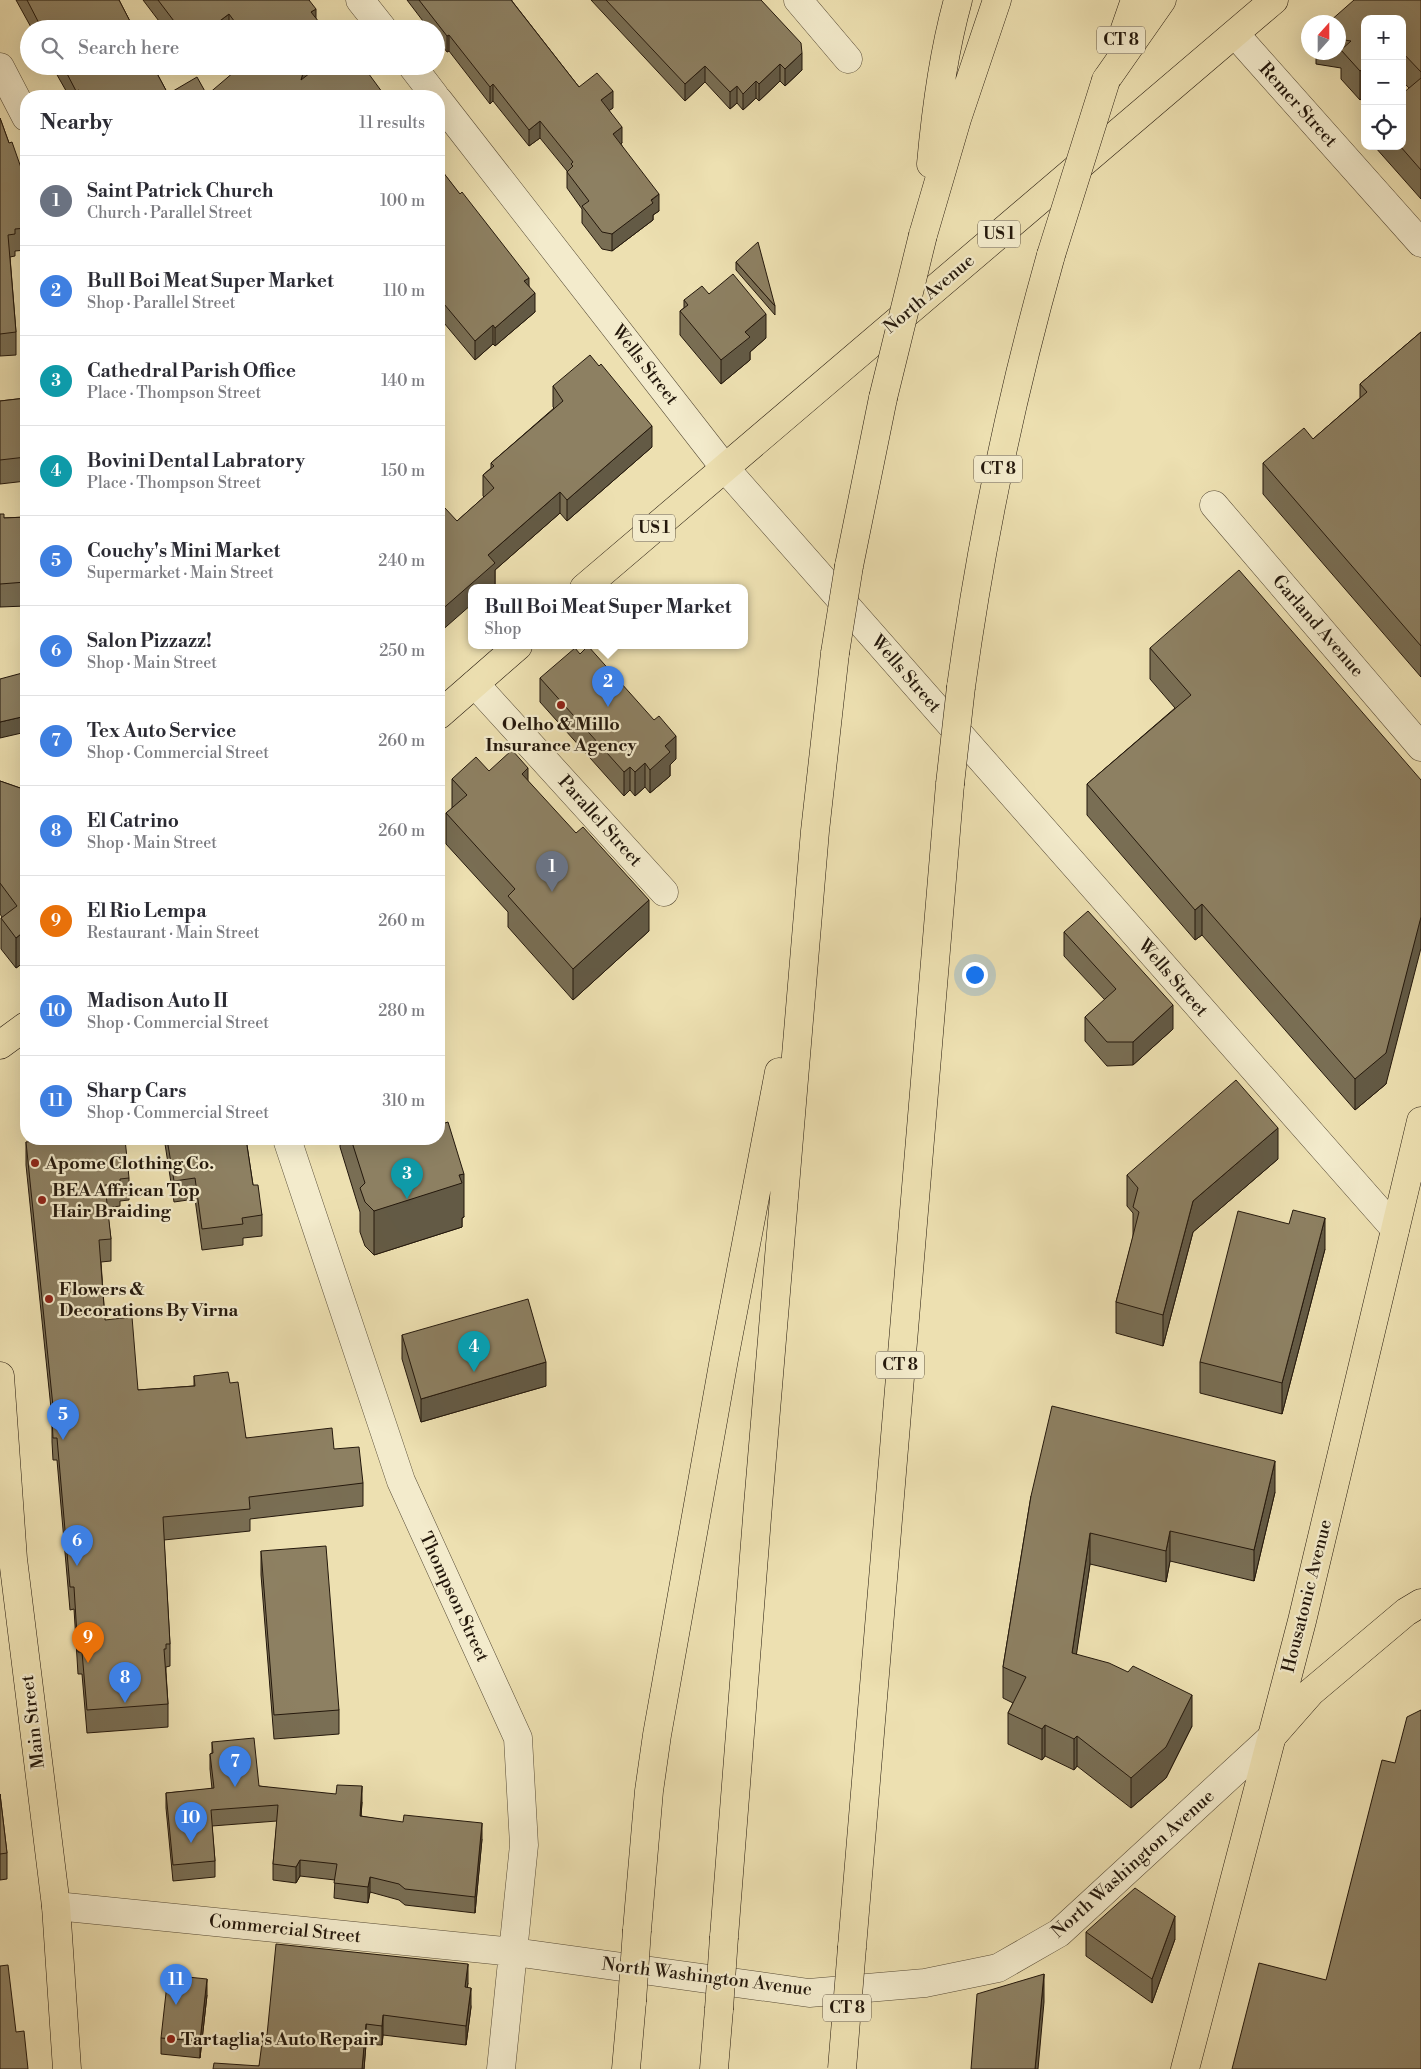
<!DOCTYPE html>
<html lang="en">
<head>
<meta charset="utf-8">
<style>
	:root { --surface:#fff; --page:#f2f2f3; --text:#2b2b33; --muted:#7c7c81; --line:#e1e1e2; --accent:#8f2418 }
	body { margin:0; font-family:"Libre Bodoni",serif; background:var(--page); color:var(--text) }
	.controls { position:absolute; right:15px; top:15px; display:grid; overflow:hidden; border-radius:10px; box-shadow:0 5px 20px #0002 }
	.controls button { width:45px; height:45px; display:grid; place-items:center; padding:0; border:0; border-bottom:1px solid var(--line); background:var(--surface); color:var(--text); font:25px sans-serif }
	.compass { position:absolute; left:1301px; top:15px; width:45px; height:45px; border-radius:50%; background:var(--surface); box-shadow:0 5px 20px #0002; rotate:21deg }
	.you { position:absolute; left:974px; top:974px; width:18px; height:18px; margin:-12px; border:4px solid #fff; border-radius:50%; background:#1a73e8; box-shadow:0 0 0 8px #1a73e833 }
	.badge { display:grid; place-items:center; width:32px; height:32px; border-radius:50%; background:var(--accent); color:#fff; font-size:16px; font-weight:700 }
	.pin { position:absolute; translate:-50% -41px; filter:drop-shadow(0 1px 2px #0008) }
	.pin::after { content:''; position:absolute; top:26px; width:18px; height:15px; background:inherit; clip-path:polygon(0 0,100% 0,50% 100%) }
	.popup { position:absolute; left:468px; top:584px; width:280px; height:65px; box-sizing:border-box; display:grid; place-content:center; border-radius:10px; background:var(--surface); filter:drop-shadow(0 1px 4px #0005); font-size:16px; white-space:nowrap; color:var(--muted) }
	.popup b { font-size:19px; color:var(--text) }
	.popup::after { content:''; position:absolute; left:50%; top:100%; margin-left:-10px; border:10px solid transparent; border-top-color:var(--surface) }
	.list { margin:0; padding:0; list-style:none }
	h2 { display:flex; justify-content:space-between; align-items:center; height:65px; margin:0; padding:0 20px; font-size:21px }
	h2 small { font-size:16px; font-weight:400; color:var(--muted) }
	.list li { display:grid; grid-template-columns:32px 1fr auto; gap:15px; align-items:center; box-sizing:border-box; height:90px; padding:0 20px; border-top:1px solid var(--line) }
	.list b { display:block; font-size:19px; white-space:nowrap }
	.list p { margin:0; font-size:16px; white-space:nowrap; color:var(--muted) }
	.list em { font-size:16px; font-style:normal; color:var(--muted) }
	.icon { flex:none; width:28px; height:28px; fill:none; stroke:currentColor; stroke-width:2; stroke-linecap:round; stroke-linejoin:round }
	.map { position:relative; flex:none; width:1421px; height:2069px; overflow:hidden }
	.search { position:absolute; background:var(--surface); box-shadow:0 5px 20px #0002; left:20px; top:20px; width:425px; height:55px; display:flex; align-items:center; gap:12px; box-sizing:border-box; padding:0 18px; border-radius:28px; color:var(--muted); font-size:19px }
	.panel { position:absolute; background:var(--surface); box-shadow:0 5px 20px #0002; left:20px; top:90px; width:425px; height:1055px; border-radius:20px }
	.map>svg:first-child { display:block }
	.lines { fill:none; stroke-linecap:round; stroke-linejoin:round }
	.minor-casing { stroke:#564a35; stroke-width:29 }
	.major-casing { stroke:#24180c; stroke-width:29 }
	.highway-casing { stroke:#24180c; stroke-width:29 }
	.minor { stroke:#f3ebcc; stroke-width:28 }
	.major { stroke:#ede0b1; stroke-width:28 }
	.highway { stroke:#ede0b1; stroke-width:28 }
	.highway-bridge-casing { stroke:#24180c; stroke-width:29; stroke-linecap:butt }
	.highway-bridge { stroke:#ede0b1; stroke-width:28 }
	.wall { fill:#796e54; stroke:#24180c }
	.shaded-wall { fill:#635a45; stroke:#24180c }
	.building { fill:#8d8062; stroke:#24180c }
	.poi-dot { fill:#8f2418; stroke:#f3ebcc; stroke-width:2 }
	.labels { text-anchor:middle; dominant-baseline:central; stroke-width:4.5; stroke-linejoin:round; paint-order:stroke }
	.shield { fill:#f3ebcc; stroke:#625746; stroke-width:1 }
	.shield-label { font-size:16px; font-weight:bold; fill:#24180c }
	.street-label { font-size:18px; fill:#24180c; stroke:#f3ebcc }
	.poi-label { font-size:18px; font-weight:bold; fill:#24180c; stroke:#f3ebcc; text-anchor:start }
</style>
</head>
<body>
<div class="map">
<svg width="1421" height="2069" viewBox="0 0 1421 2069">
	<rect width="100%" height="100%" fill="#ede0b1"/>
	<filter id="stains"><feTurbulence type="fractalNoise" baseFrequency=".004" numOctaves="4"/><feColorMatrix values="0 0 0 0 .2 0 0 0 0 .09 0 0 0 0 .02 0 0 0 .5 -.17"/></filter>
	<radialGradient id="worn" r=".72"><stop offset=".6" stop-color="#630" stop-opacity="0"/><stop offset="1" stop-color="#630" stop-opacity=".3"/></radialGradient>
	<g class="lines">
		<defs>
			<path id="minor" d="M360 0 383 29
				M798 0 848 59
				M1235 34 1421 243
				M412 66 435 96
				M0 67 26 117
				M439 101 724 467 1395 1229
				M1214 505 1421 747
				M475 684 664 892
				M287 1139 401 1481 518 1738 524 1845 501 2069
				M56 1906 514 1952 809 1993 925 1983 998 1968 1059 1933 1272 1737"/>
			<path id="major" d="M584 588 1274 0
				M439 715 518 646
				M0 1045 26 1026
				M0 1376 13 1559 56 1906 67 2069
				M1275 1733 1311 1692 1406 1612 1421 1603
				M1185 2069 1302 1621 1421 1121"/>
			<path id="highway" d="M1119 46 1135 0
				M1106 80 1162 0
				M931 164C936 108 943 54 958 0
				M923 235 957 119 997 0
				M849 566 883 398
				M961 687C981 541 1011 397 1051 255
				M637 1930 649 1791 657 1735 724 1359 779 1072
				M724 1937 758 1505 815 831 835 653
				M852 1947 950 784
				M626 2069 632 2001
				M714 2069 719 2009"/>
		</defs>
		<use href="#minor" class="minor-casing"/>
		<use href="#major" class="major-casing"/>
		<use href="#highway" class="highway-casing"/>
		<use href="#minor" class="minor"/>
		<use href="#major" class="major"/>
		<use href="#highway" class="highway"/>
		<defs>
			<path id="highway-bridge" d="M1051 255 1106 80
				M883 398 923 235
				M835 653 849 566
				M950 784 961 687
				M632 2001 637 1930
				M719 2009 724 1937
				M842 2069 852 1947"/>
		</defs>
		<use href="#highway-bridge" class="highway-bridge-casing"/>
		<use href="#highway-bridge" class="highway-bridge"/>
	</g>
	<path class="wall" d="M16 0H119L134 29H32Z
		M143 0H309L319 29H165Z
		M407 0H512V1L579 87 613 108 609 110 622 143 621 144 659 211 653 215V220L612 251 602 249 582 223V209L567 188V171L540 138 529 146 493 101 490 104 449 51 447 52 436 38V29H429Z
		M591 0H761L802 70 785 86 780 81 759 101 756 98 743 110 737 103 730 109 705 82 685 101Z
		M1421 0V199L1375 147V146H1402L1409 88 1402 81V19L1360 100 1341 79V68L1316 64V52H1338V22Z
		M52 66H153L168 94 207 95 311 66 309 74 385 96H69Z
		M0 118 9 143 26 182V250L15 251V256L10 257 16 332V355L0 356Z
		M439 167 529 286 535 312 495 346 493 344 475 360 439 317Z
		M736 262 775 306V315L736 270Z
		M709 294 766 338 750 352V360L721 384 680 335V311L684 308V300Z
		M1421 332V677L1263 494V463L1313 439 1360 398V384Z
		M553 386 652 447 567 521 560 513 495 570V584L490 588H472L457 521 484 497 483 496V475L491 468V463L554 408 553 407Z
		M26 398V481L0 484V401Z
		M0 514 4 518 26 517V606L0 607Z
		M1150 648 1421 780 1386 1084 1355 1110 1202 935 1195 940 1087 815V784L1175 708 1150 679Z
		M540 678 676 759 670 765V776L650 793 645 787 635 796 630 790 624 796 540 702Z
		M452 779 528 781 649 931 573 1000 508 927V912L446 844V813L452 809Z
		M0 781 23 789 26 786V961L16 968 1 949V918L2 917 0 914Z
		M1064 932 1173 1029 1133 1065 1107 1066 1085 1041V1017L1105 1000 1064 956Z
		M165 1139H246L253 1185 262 1215V1236L243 1238V1245L202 1250 195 1199 174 1202 165 1144Z
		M340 1139H439L464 1217 462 1218V1227L374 1255 365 1246 360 1232V1212L340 1147Z
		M26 1142 129 1178V1200L120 1201V1206L107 1208 111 1239V1261L101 1262 105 1320 138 1390 194 1386V1376L230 1383 246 1438 334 1449 363 1483V1506L250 1519V1531L164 1540 170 1644V1666L166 1667V1672L168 1704V1727L87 1733 82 1674H78L74 1609 70 1610 57 1460H53L52 1442V1418L26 1165Z
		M1278 1159 1193 1232 1163 1346 1116 1333V1302L1133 1237V1213L1127 1206V1175Z
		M1325 1249 1282 1414 1200 1393V1362Z
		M402 1335 546 1386 421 1422 402 1359Z
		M1275 1492 1254 1581 1170 1561 1166 1582 1090 1564 1076 1654 1192 1726 1166 1778 1131 1808 1077 1766 1074 1770 1045 1756 1042 1760 1008 1744V1713L1013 1703 1003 1698V1667L1031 1496Z
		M261 1551 339 1710V1734L274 1739 261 1575Z
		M212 1742 259 1786 362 1802 361 1816 482 1839 475 1913 405 1905 399 1900 370 1892 368 1903 334 1898 335 1880 300 1876 296 1883 273 1880V1864L277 1821 212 1826 215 1861V1877L173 1881 166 1808V1793L212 1789 210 1769V1754L212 1753Z
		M0 1794 7 1853V1879L0 1880Z
		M1086 1932 1175 1939 1152 2003 1086 1956Z
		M468 1983 467 1987 471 2007 466 2045 383 2035 382 2045 366 2044 364 2069H213L259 2066 267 2035Z
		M207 1995 200 2058 161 2054V2038Z"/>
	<path class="shaded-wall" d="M316 9V28L311 12Z
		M229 14V29H209Z
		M449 35V51L447 52V36Z
		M802 53V70L785 86V69Z
		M780 64V81L759 101V84Z
		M305 66H311L302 96 301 80Z
		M705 66V82L685 101V84Z
		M1365 67V96L1360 100V71Z
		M756 81V98L743 110V94Z
		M493 84V101L490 104V87Z
		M737 86V103L730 109V92Z
		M79 90V96H76V91Z
		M613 91V108L601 116V100Z
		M540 121V138L529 146V130Z
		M622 127V143L613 150V134Z
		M659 194V211L653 215V220L612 251V234Z
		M529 278V296L524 281Z
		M535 293V312L495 346V328Z
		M766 314V338L750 352V360L721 384V360L745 332Z
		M493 325V344L475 360V341Z
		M652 426V447L567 521V500Z
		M560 492V513L495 570V584L490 588H472V604L439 633V612L488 555Z
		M26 716V732L0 738V722Z
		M676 736V759L670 765V776L650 793V770L665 746Z
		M645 763V787L635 796V772Z
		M630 767V790L624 796V772Z
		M528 768V799L522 774Z
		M649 900V931L573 1000V969Z
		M1202 904V935L1195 940V910Z
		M1421 917V948L1386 1084 1355 1110V1079Z
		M26 930V961L16 968V938Z
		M1173 1005V1029L1133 1065V1042Z
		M1278 1128V1159L1193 1232 1163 1346V1315L1193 1201Z
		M464 1174V1217L462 1218V1227L374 1255V1211L459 1175Z
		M1325 1218V1249L1282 1414V1383Z
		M546 1362V1386L421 1422V1399Z
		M1275 1461V1492L1254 1581V1550Z
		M1170 1531V1561L1166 1582V1551Z
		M1090 1533V1564L1072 1684V1653Z
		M1192 1695V1726L1166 1778 1131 1808V1778Z
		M1045 1725V1756L1042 1760V1729Z
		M1077 1736V1766L1074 1770V1739Z
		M362 1786V1802L360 1831V1816Z
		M482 1823V1839L475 1913V1897Z
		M300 1860V1876L296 1883V1867Z
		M370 1877V1892L368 1903V1887Z
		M1175 1916V1939L1152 2003V1979Z
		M468 1964V1983L465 2006V1987Z
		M1044 1974V2002L1038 2069H1035Z
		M207 1979V1995L200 2058V2041Z
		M471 1988V2007L466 2045V2026Z
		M383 2015V2035L382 2045V2026Z
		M366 2024V2044L364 2069H362Z"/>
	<path class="building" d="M27 0H119L134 29H42Z
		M158 0H309L316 9 311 12 319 22 317 29H240L229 14 209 29H180Z
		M419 0H511L579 87 597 73 613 91 601 100 622 127 613 134 659 194 651 200 653 203 612 234 602 232 582 206 589 201 567 172 573 166 571 164 573 162 540 121 529 130 493 84 490 87 449 35 447 36Z
		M606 0H761L801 43 802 53 785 69 780 64 759 84 756 81 743 94 737 86 730 92 705 66 685 84Z
		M1354 0H1421V72L1402 52V19H1365V67L1360 71 1341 50 1351 41 1338 39V22H1329Z
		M63 66H153L168 94 197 77 207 95 241 66H305L301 80 319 66H363L385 96H82L79 90 76 91Z
		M1421 78V170L1400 146H1402V94Z
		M0 118 9 143 12 142 26 182V228L15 229V234L8 235 16 332 0 334Z
		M439 167 460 194 462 192 529 278 524 281 535 293 495 328 493 325 475 341 439 298Z
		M758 242 775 306 736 262Z
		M733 274 766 314 745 332 750 337 721 360 680 311 688 305 684 300 702 286 709 294Z
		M1421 332V646L1263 463 1304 428 1313 439 1367 392 1360 384Z
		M590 355 599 366 601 364 652 426 567 500 560 492 488 555 495 563 439 612V514L445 508 457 521 494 488 483 475 494 466 491 463 563 401 553 386Z
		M26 398V457L0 460V401Z
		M0 514H4V518L26 517V582L0 584Z
		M1239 570 1421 780V917L1386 1053 1355 1079 1202 904 1195 910 1087 784 1191 695 1150 648Z
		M588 646 654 720 659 716 676 736 665 746 670 752 650 770 645 763 635 772 630 767 624 772 540 678 575 648 580 654Z
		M26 672V716L0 722V679Z
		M512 750 528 768 522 774 576 833 583 827 649 900 573 969 508 896 515 889 446 813 467 795 452 779 476 757 489 771Z
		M0 781 23 789 26 786V930L16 938 1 918 17 906 0 883Z
		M1088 911 1173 1005 1133 1042H1107L1085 1017 1116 989 1064 932Z
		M1236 1080 1278 1128 1193 1201 1163 1315 1116 1302 1139 1212 1133 1207 1138 1188 1127 1175Z
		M448 1122 464 1174 459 1175 462 1183 374 1211 365 1202 360 1188 365 1183 351 1139H439V1125Z
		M57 1139H125L129 1178 120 1179V1184L105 1185 111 1239 99 1240 105 1320 132 1317 138 1390 195 1386 194 1376 228 1372 230 1383 238 1382 246 1438 332 1428 334 1449 359 1447 363 1483 249 1497 250 1509 163 1517 170 1644H166V1649H164L168 1704 87 1710 82 1652H78L74 1587H70L57 1438H53L52 1419 54 1416 26 1142Z
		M167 1139H246L253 1185H258L262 1215 242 1218 243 1224 202 1229 195 1178 174 1181Z
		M1293 1210 1325 1218 1282 1383 1200 1362 1238 1211 1289 1224Z
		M528 1299 546 1362 421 1399 402 1335Z
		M1052 1406 1275 1461 1254 1550 1170 1531 1166 1551 1090 1533 1072 1653 1109 1663 1128 1672 1133 1666 1192 1695 1166 1747 1131 1778 1077 1736 1074 1739 1045 1725 1042 1729 1008 1713 1026 1677 1003 1667 1031 1496Z
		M326 1546 339 1710 274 1715 261 1551Z
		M1421 1710V2069H1232L1259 1963 1326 1980 1382 1760 1395 1763 1407 1717Z
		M254 1738 259 1786 336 1794 337 1785 362 1786 360 1816 403 1822 404 1815 482 1823 475 1897 405 1889 399 1884 370 1877 368 1887 334 1883 337 1864 300 1860 296 1867 273 1864 278 1805 211 1810 215 1861 173 1865 166 1793 214 1788 210 1754 213 1753 212 1742Z
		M0 1794 7 1853 0 1854Z
		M1135 1888 1175 1916 1152 1979 1086 1932Z
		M276 1944 468 1964 465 1987 471 1988 466 2026 383 2015 382 2026 366 2024 362 2069H213L214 2063 259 2066 263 2035H267Z
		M8 1965 16 2032 24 2031 28 2069H0V1966Z
		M1044 1974 1035 2069H971L977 1994Z
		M168 1975 207 1979 200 2041 161 2038Z"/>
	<g class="poi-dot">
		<circle cx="561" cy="705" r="5"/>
		<circle cx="35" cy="1163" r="5"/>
		<circle cx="42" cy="1200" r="5"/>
		<circle cx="49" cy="1299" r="5"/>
		<circle cx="171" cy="2039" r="5"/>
	</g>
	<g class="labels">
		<g class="shield">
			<rect x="1097" y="26.5" width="48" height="27" rx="4"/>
			<rect x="978" y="220.5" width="42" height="27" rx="4"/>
			<rect x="974" y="455.5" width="48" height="27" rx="4"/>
			<rect x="633" y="514.5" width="42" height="27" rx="4"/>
			<rect x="876" y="1351.5" width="48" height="27" rx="4"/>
			<rect x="823" y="1994.5" width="48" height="27" rx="4"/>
		</g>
		<g class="shield-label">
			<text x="1121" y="40">CT 8</text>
			<text x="999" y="234">US 1</text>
			<text x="998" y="469">CT 8</text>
			<text x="654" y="528">US 1</text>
			<text x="900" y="1365">CT 8</text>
			<text x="847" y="2008">CT 8</text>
		</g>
		<g class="street-label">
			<text transform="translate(1298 105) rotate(48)">Remer Street</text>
			<text transform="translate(929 294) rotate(-40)">North Avenue</text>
			<text transform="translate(645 365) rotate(52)">Wells Street</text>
			<text transform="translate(1318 626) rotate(49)">Garland Avenue</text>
			<text transform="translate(906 674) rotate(49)">Wells Street</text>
			<text transform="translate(600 821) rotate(48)">Parallel Street</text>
			<text transform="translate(1173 978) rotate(49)">Wells Street</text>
			<text transform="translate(1307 1596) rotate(-76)">Housatonic Avenue</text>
			<text transform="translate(454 1597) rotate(65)">Thompson Street</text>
			<text transform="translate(33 1722) rotate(-97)">Main Street</text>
			<text transform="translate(1133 1864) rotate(-42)">North Washington Avenue</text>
			<text transform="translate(285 1929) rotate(6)">Commercial Street</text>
			<text transform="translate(707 1977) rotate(7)">North Washington Avenue</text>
		</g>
		<g class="poi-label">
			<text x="561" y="724" text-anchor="middle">Oelho &amp; Millo<tspan x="561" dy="21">Insurance Agency</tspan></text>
			<text x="45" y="1163">Apome Clothing Co.</text>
			<text x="52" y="1190">BEA Affrican Top<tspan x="52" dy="21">Hair Braiding</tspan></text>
			<text x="59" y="1289">Flowers &amp;<tspan x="59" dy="21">Decorations By Virna</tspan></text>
			<text x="181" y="2039">Tartaglia's Auto Repair</text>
		</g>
	</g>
	<rect width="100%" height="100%" filter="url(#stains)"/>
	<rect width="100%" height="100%" fill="url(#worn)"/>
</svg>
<div class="controls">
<button>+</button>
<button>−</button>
<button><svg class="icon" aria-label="locate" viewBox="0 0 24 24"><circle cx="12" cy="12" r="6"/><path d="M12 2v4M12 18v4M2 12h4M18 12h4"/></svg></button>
</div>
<svg class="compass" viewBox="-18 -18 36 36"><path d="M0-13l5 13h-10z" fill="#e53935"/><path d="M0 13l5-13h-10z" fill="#7c7c81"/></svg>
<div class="you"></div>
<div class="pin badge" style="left:552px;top:892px;background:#6b7280">1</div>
<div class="pin badge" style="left:608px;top:707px;background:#3f7fe0">2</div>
<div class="popup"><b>Bull Boi Meat Super Market</b>Shop</div>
<div class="pin badge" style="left:407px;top:1199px;background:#0f9aa8">3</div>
<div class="pin badge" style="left:474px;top:1372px;background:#0f9aa8">4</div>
<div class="pin badge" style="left:63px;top:1440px;background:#3f7fe0">5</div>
<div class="pin badge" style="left:77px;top:1566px;background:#3f7fe0">6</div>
<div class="pin badge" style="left:235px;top:1787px;background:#3f7fe0">7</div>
<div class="pin badge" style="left:125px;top:1703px;background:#3f7fe0">8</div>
<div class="pin badge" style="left:88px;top:1663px;background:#e8710a">9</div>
<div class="pin badge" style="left:191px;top:1843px;background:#3f7fe0">10</div>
<div class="pin badge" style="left:176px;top:2005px;background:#3f7fe0">11</div>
<div class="search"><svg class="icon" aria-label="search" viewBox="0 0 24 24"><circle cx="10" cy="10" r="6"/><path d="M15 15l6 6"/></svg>Search here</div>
<section class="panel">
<h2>Nearby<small>11 results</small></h2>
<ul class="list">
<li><span class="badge" style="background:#6b7280">1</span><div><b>Saint Patrick Church</b><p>Church · Parallel Street</p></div><em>100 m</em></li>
<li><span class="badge" style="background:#3f7fe0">2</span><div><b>Bull Boi Meat Super Market</b><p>Shop · Parallel Street</p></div><em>110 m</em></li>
<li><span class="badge" style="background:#0f9aa8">3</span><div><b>Cathedral Parish Office</b><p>Place · Thompson Street</p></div><em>140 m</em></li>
<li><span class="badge" style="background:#0f9aa8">4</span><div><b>Bovini Dental Labratory</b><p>Place · Thompson Street</p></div><em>150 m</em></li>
<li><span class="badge" style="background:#3f7fe0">5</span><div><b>Couchy's Mini Market</b><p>Supermarket · Main Street</p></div><em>240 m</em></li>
<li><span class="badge" style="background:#3f7fe0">6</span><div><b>Salon Pizzazz!</b><p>Shop · Main Street</p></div><em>250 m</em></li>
<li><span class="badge" style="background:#3f7fe0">7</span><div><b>Tex Auto Service</b><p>Shop · Commercial Street</p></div><em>260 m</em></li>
<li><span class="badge" style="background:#3f7fe0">8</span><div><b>El Catrino</b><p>Shop · Main Street</p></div><em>260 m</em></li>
<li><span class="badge" style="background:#e8710a">9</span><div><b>El Rio Lempa</b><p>Restaurant · Main Street</p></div><em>260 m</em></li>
<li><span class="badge" style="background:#3f7fe0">10</span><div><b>Madison Auto II</b><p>Shop · Commercial Street</p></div><em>280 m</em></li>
<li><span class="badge" style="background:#3f7fe0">11</span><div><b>Sharp Cars</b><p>Shop · Commercial Street</p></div><em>310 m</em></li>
</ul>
</section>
</div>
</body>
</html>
